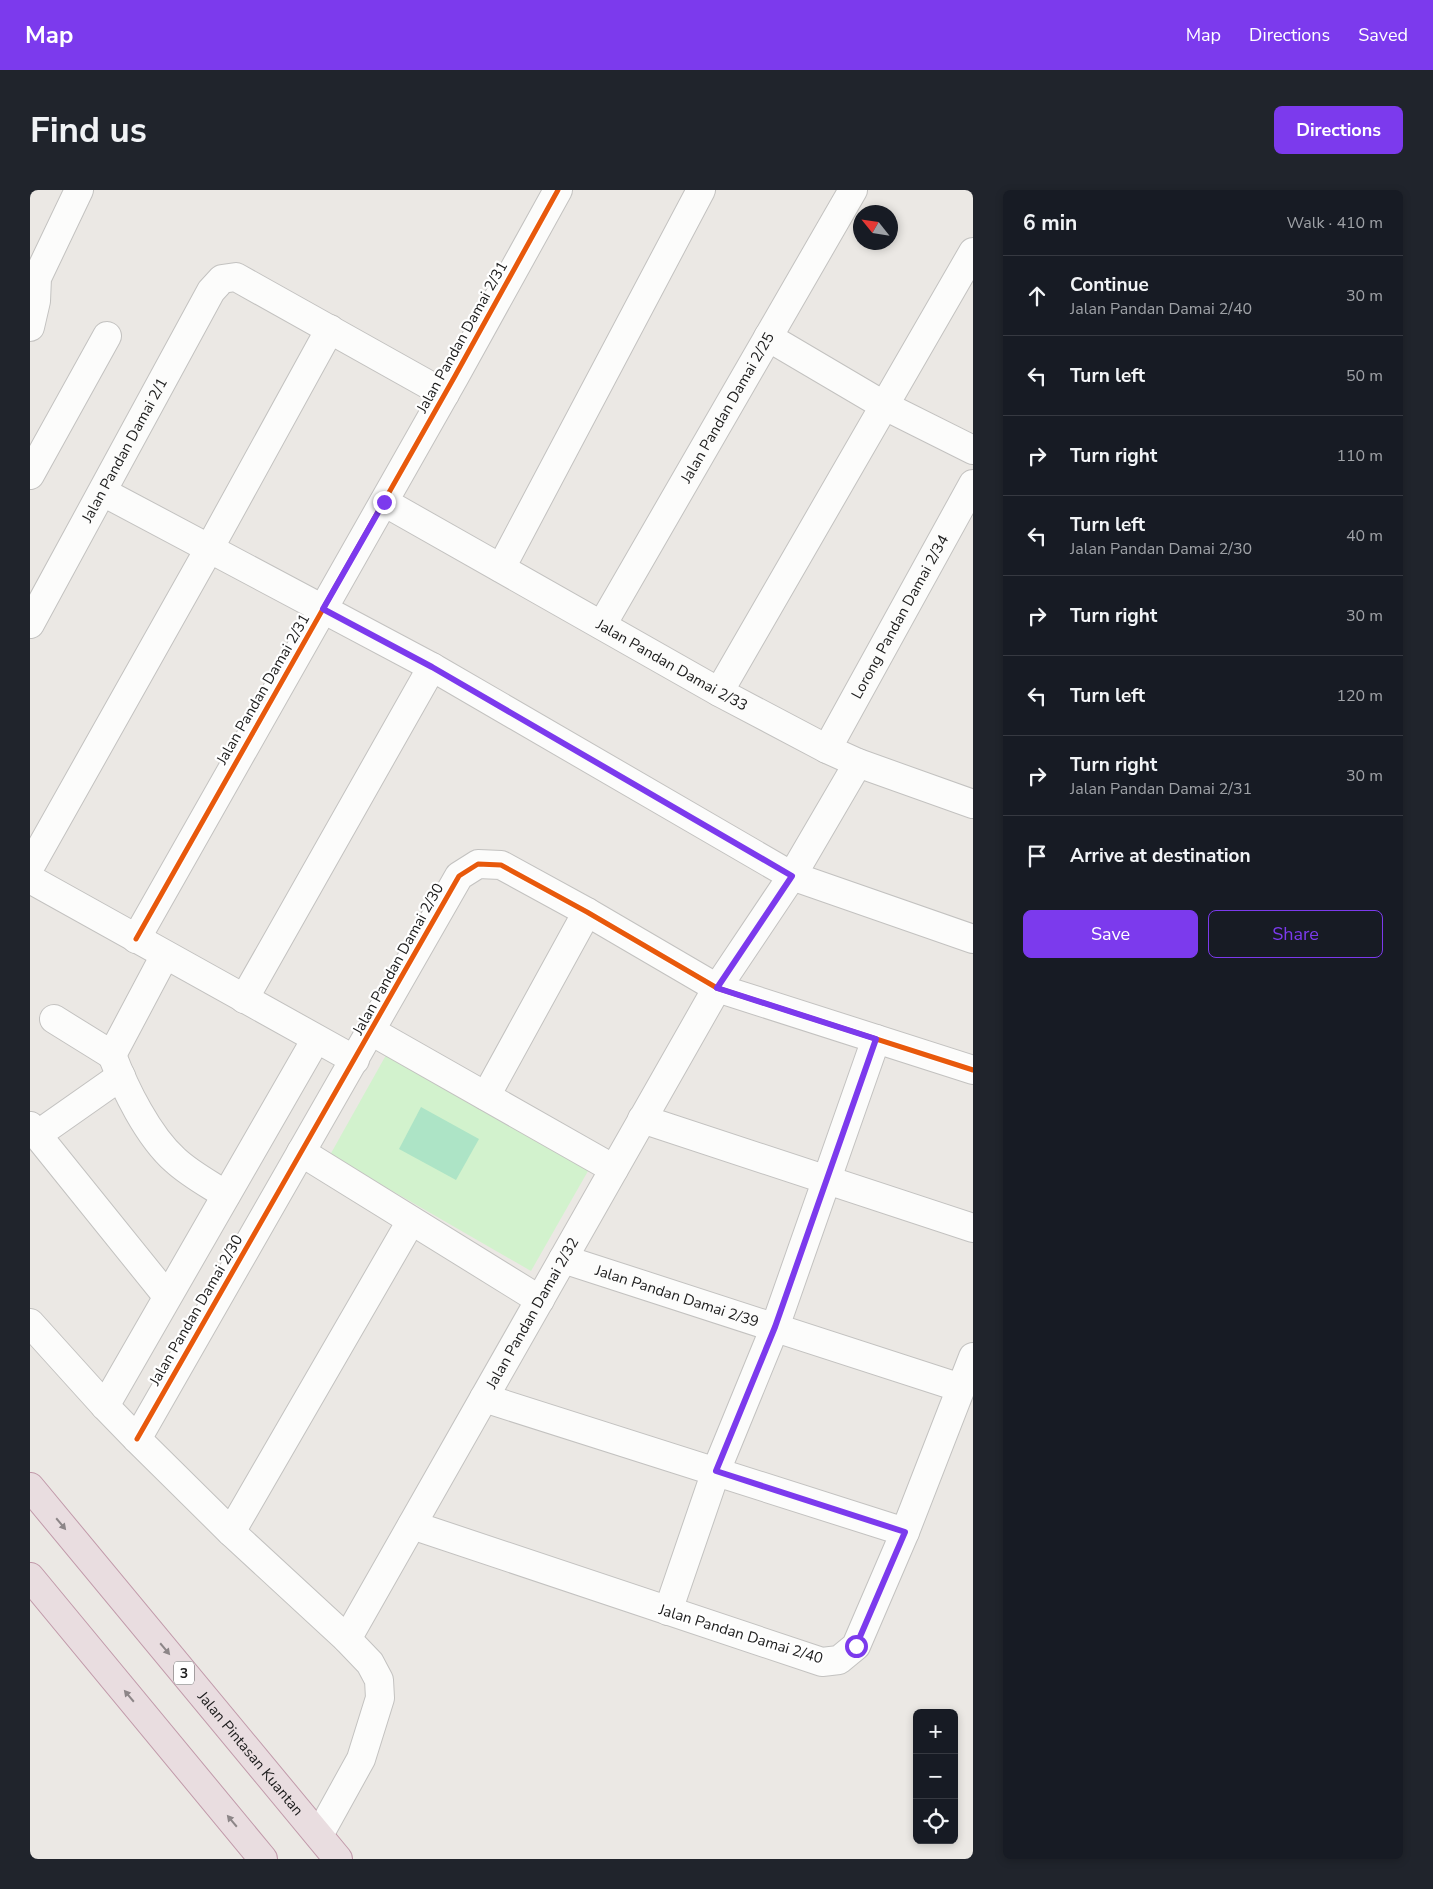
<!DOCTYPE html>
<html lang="en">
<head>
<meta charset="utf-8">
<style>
	:root { --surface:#171b24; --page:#20242c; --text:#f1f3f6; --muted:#9ea1a6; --line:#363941; --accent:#7c3aed }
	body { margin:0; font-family:"Nunito Sans",sans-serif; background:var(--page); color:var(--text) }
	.controls { position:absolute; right:15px; bottom:15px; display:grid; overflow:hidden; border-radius:8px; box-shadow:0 2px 8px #0003 }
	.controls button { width:45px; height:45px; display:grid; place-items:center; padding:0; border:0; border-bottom:1px solid var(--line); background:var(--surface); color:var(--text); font:25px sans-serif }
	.compass { position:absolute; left:823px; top:15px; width:45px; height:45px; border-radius:50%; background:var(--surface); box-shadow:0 2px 8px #0003; rotate:300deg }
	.stop { position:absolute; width:15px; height:15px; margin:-11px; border:4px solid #7c3aed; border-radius:50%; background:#fff }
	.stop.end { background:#7c3aed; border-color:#fff; box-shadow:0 1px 5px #0008 }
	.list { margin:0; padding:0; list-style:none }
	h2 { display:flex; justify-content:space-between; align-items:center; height:65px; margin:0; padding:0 20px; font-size:21px }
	h2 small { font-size:16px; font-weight:400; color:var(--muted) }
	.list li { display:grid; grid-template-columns:32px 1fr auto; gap:15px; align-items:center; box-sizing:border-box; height:80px; padding:0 20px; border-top:1px solid var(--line) }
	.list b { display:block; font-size:19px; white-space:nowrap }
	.list p { margin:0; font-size:16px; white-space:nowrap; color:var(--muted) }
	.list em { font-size:16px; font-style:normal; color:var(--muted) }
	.actions { display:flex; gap:10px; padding:15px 20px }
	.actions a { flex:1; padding:11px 0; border:1px solid var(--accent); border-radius:8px; text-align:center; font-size:18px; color:var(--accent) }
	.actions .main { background:var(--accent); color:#fff }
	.icon { flex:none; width:28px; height:28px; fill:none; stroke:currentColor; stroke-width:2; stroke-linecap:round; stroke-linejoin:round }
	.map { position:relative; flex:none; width:943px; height:1669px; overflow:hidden; border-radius:8px }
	header { display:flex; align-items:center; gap:30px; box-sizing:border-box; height:70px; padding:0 25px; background:var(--accent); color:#fff }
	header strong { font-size:24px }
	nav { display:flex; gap:28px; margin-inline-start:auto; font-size:18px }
	.intro { display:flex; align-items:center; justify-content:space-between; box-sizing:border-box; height:120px; padding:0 30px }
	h1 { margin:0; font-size:35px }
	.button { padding:12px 22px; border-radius:8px; background:var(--accent); color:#fff; font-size:18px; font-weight:700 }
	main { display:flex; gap:30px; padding:0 30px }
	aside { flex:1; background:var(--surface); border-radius:8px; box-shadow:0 2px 8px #0003 }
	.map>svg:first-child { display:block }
	.park { fill:#d2f2cd }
	.pitch { fill:#ade4c6 }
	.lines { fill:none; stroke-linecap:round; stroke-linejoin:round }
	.minor-casing { stroke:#c3c2c0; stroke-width:30 }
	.highway-casing { stroke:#c19aaa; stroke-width:30 }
	.minor { stroke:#fcfcfb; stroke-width:28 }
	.highway { stroke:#e9dde0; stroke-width:28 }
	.cycleway-casing { stroke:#fff; stroke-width:8 }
	.cycleway { stroke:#e8590c; stroke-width:5 }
	.oneway { fill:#8d8688 }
	.route { stroke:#7c3aed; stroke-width:6 }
	.labels { text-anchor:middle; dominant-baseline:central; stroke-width:4.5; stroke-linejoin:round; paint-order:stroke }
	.shield { fill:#fff; stroke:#606060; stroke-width:1 }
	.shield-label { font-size:14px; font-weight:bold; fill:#1c1c1c }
	.street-label { font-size:15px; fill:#1c1c1c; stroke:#fff }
</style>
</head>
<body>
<header>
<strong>Map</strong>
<nav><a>Map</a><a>Directions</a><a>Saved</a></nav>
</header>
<div class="intro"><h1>Find us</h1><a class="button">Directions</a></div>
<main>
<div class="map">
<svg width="943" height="1669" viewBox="0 0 943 1669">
	<rect width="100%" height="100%" fill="#ebe8e4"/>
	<path class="park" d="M360 858 562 974 501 1081 300 965Z"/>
	<path class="pitch" d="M391 917 449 949 426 990 369 959Z"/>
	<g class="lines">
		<defs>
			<g id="minor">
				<path d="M0 137 6 111 7 88 49 0"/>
				<path d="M738 147 855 216 943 260"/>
				<path d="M0 285 77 146"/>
				<path d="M73 302 402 477 762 686 943 749"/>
				<path id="s1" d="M354 312 689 502 797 559 828 573 943 614"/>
				<path d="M471 378 671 0"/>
				<path id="s2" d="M0 434 181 101 192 89 206 87 415 204"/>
				<path id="s3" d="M572 435 823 0"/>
				<path d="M689 502 943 62"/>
				<path id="s4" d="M797 559 943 294"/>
				<path d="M0 677 179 359 300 139"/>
				<path d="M0 689 325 870"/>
				<path d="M106 749 425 186 528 0"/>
				<path d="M214 809 402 477"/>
				<path d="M24 829 82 865 135 765"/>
				<path d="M341 841 584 979"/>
				<path d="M82 865C95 899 118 946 145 970 160 984 179 994 196 1005"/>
				<path d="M456 906 557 722"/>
				<path d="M612 929 943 1038"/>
				<path d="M0 936 137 1106"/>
				<path d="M7 945 91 886"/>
				<path d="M271 962 510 1110"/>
				<path id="s5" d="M533 1069 931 1198"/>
				<path d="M0 1133 75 1216 107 1249 201 1342 317 1449 340 1473 349 1490 350 1508 331 1569 289 1645"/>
				<path d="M454 1208 875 1342"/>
				<path d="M75 1216 286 849"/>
				<path d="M107 1249 429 686 448 674 471 675 557 722 687 798 943 880"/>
				<path d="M382 1335 792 1472 809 1470 826 1456 875 1342 943 1167"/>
				<path d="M201 1342 381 1031"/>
				<path d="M638 1421 686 1281 745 1137 846 849"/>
				<path id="s6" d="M317 1449 687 798 762 686 828 573"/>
			</g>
			<g id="highway">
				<path id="s7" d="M0 1297 308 1669"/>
				<path d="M0 1387 233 1669"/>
			</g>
		</defs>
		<use href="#minor" class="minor-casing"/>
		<use href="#highway" class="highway-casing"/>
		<use href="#minor" class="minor"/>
		<use href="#highway" class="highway"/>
		<defs>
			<path id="cycleway" d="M106 749 425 186 528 0
				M107 1249 429 686 448 674 471 675 557 722 687 798 943 880"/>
		</defs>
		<use href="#cycleway" class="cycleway-casing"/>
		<use href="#cycleway" class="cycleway"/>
	</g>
	<defs><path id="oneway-solid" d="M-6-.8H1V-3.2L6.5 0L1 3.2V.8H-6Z" transform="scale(1.25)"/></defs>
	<g class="oneway">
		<use href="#oneway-solid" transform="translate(31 1334) rotate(50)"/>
		<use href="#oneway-solid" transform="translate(135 1459) rotate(50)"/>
		<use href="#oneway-solid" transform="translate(99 1506) rotate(-130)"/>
		<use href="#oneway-solid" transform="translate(202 1631) rotate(-130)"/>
	</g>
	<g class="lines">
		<path class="route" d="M354 312 293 419 402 477 762 686 687 798 846 849 745 1137 686 1281 875 1342 826 1456"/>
	</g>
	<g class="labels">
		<rect class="shield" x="144" y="1471.5" width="20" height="23" rx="4"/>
		<g class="shield-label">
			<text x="154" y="1483">3</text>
		</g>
		<g class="street-label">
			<text transform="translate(432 147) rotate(-61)">Jalan Pandan Damai 2/31</text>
			<text stroke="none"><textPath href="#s3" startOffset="251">Jalan Pandan Damai 2/25</textPath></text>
			<text stroke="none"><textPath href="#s2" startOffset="198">Jalan Pandan Damai 2/1</textPath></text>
			<text stroke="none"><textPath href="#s4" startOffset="151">Lorong Pandan Damai 2/34</textPath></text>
			<text stroke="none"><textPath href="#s1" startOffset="331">Jalan Pandan Damai 2/33</textPath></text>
			<text transform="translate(233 499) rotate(-60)">Jalan Pandan Damai 2/31</text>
			<text transform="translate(368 769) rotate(-61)">Jalan Pandan Damai 2/30</text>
			<text stroke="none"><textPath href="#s5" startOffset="120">Jalan Pandan Damai 2/39</textPath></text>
			<text transform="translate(166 1120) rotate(-60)">Jalan Pandan Damai 2/30</text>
			<text stroke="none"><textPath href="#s6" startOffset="375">Jalan Pandan Damai 2/32</textPath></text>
			<text transform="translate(711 1444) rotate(17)">Jalan Pandan Damai 2/40</text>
			<text stroke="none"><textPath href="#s7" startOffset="346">Jalan Pintasan Kuantan</textPath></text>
		</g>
	</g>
</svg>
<div class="controls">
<button>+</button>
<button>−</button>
<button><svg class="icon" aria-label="locate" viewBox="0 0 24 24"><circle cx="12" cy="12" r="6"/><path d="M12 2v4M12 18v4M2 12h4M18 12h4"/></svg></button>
</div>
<svg class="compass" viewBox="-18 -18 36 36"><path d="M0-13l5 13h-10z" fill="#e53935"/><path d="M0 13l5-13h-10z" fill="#9ea1a6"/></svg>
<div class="stop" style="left:826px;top:1456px"></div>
<div class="stop end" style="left:354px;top:312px"></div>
</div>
<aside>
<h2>6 min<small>Walk · 410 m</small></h2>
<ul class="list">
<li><svg class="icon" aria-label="ahead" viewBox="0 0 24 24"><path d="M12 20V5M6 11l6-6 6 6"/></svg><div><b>Continue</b><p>Jalan Pandan Damai 2/40</p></div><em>30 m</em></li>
<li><svg class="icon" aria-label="left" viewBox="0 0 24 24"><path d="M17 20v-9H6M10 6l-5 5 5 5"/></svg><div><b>Turn left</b></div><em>50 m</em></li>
<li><svg class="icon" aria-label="right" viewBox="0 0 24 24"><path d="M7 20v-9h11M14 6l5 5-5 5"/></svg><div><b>Turn right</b></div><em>110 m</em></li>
<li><svg class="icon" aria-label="left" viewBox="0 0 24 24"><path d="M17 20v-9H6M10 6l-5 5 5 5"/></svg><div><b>Turn left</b><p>Jalan Pandan Damai 2/30</p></div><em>40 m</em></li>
<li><svg class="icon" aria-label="right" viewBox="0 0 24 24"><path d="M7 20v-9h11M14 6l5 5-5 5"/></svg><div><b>Turn right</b></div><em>30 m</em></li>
<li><svg class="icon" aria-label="left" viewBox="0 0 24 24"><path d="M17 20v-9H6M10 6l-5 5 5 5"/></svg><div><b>Turn left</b></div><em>120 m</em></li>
<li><svg class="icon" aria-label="right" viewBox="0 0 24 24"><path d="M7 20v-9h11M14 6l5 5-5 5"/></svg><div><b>Turn right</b><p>Jalan Pandan Damai 2/31</p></div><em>30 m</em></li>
<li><svg class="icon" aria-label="arrive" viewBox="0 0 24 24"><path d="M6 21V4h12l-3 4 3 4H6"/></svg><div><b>Arrive at destination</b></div></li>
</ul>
<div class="actions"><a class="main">Save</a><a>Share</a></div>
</aside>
</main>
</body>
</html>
